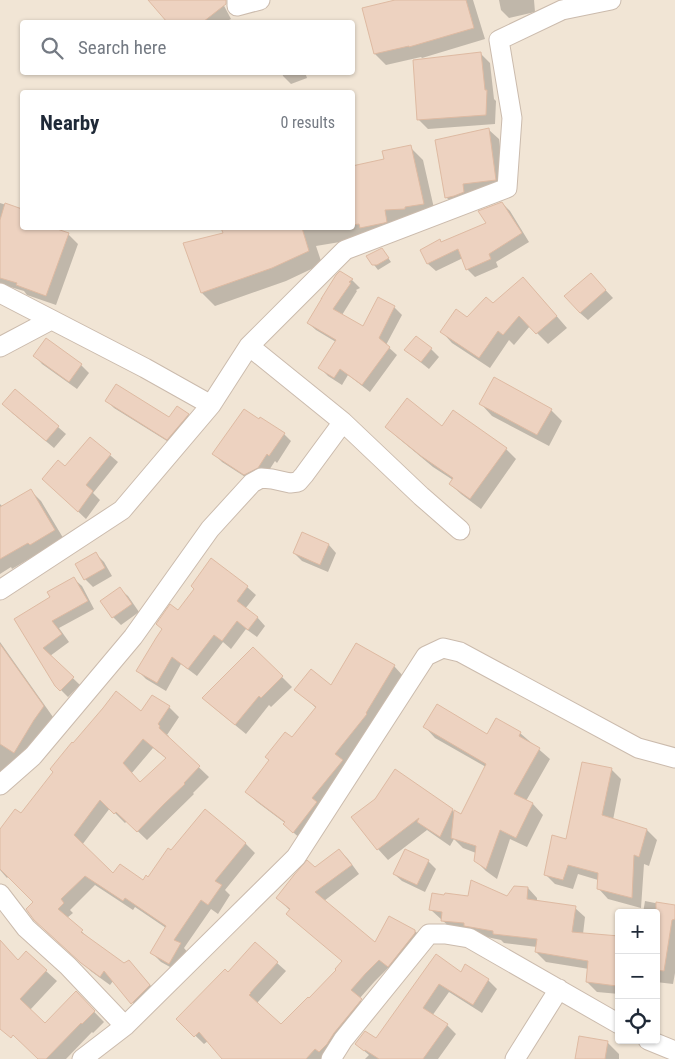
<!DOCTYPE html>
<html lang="en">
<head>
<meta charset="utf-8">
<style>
	:root { --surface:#fff; --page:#f6f6f7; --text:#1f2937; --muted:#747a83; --line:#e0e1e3 }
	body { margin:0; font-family:"Roboto Condensed",sans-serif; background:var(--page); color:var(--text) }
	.controls { position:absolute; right:15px; bottom:15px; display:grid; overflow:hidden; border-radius:5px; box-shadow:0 1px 4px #0004 }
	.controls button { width:45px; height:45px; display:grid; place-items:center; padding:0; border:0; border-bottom:1px solid var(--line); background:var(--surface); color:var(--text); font:25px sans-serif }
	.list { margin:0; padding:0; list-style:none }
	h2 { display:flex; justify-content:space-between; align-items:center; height:65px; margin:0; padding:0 20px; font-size:21px }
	h2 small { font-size:16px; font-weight:400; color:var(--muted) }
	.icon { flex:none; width:28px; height:28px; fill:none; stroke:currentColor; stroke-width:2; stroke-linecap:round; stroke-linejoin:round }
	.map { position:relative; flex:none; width:675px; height:1059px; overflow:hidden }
	.search { position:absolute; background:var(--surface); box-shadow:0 1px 4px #0004; left:20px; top:20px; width:335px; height:55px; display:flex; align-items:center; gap:12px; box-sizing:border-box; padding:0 18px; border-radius:5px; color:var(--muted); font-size:19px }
	.panel { position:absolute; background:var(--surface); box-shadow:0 1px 4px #0004; left:20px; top:90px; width:335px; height:140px; border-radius:5px }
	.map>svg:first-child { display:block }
	.residential { fill:#f1e5d5; fill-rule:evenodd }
	.shadow { fill:#0003; fill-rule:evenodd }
	.building { fill:#edd2c0; stroke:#debaa2; fill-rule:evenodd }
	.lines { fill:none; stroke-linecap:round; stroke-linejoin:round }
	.minor-casing { stroke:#cbbbad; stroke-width:21 }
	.minor { stroke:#fff; stroke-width:19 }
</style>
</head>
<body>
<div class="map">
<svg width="675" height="1059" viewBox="0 0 675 1059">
	<rect width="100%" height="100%" fill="#faf3e6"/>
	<path class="residential" d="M0 0H675V1059H0ZM22 22H352V72H22ZM22 92H352V228H22ZM619 913H656V1040H619Z"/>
	<path class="shadow" d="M150 0H221L231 19 225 22H168Z
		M399 0H473L485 39 422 58 421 57 386 65 375 54Z
		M499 0H534L535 12 509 18 501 10Z
		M481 54 490 63 494 99 496 101 495 124 428 129 418 119Z
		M282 72H305L307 78 291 84 283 76Z
		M489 130 499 139 505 189 456 207 446 197Z
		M410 147 423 160 436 217 370 237 316 246 322 264 286 281 215 306 202 293 185 244 224 234 222 228H352V166L386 160Z
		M0 203 22 210V228H50L68 234 78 244 56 305 27 295 24 291 0 284Z
		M502 203 510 211 529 242 496 262 498 267 475 277 467 269 463 258 436 271 428 264 421 250 442 243 488 224Z
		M382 249 391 262 378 270 368 257Z
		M340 272 352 280 360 288 356 290 357 291 342 315 363 328 379 299 394 307 402 315 386 345 397 355 370 392 348 375 342 385 328 376 320 368 336 342 316 330 308 323Z
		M598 282 613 298 588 320 580 313Z
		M534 290 567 328 548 344 530 326 514 345 509 340 490 368 452 343 442 332 493 305Z
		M431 349 439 357 429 369 414 357 406 350Z
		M35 356 81 365 89 373 77 389 42 364Z
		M107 401 169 419 188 415 195 422 175 446 114 408Z
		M481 404 551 410 562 421 549 446 492 416Z
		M11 412 58 427 66 434 54 448Z
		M386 426 442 427 506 449 516 459 481 509 461 494 450 484 453 480 433 467 397 437Z
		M284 434 291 441 277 463 275 461 266 475 253 482 222 462 214 454Z
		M90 438 118 462 93 493 100 500 86 519 51 486Z
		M31 491 41 501 65 541 41 555 39 553 12 569 11 567 0 574V504L3 507Z
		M303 534 329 545 336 553 328 572 302 561 294 553Z
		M96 554 104 562 112 576 93 587 85 579Z
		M74 579 82 586 94 609 59 628 69 642 50 656 80 685 68 697 56 685 16 619 51 598Z
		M247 587 256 595 245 609 257 617 265 626 257 637 246 629 231 649 223 642 197 676 181 664 166 691 146 679 138 671 178 612Z
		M120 589 128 596 139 612 121 625 113 617 102 602Z
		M0 642 53 717 0 789Z
		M253 648 292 687 271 707 269 705 246 734 213 707 203 698Z
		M394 666 404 677 376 725 345 764 352 771 304 842 284 824 285 823 257 802 247 792 293 739 317 709 296 689 331 686Z
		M153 696 169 707 179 717 167 735 169 736 168 738 209 777 193 793 194 794 147 840 127 821 125 823 110 808 82 845 113 875 143 882 148 878 205 811 246 844 255 853 225 890 230 895 218 914 211 909 184 948 189 954 179 972 161 962 152 953 166 928 135 907 133 910 95 885 70 910 73 913 67 918 91 940 124 965 129 961 159 995 142 1012 113 981 110 985 92 972 45 930 35 902 9 876 7 878 0 870V831L21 815 142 713ZM153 748 167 759 141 783 131 774Z
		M425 727 487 736 520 733 550 759 526 801 533 804 543 815 527 847 510 839 497 879 486 871 475 860 476 853 463 848 454 839 450 846 427 830 388 860 378 849 353 818 452 810 455 813 461 816 486 767 435 738Z
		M611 769 621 779 613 820 647 830 657 840 649 866 644 864 641 908 608 899 598 888V880L578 874 573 889 555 884 545 874Z
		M339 850 348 859 359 874 324 901 375 944 390 917 416 932 425 940 397 975 388 968 375 981 359 999 369 1009 323 1059H223L208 1041 204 1044 178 1019 228 974 277 963 286 971 258 1002V1003L257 1004 281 1026 338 970 343 961 277 898Z
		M428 861 436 869 425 892 402 881 394 874Z
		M528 888 537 898V901L575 908 585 917 583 934 619 937V994L597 992 587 982 589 969 546 962 536 952 537 947 504 943 501 940 453 930 431 910 470 897 508 898Z
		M645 901 675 907V973L673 984 656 982V913H643Z
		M0 940 18 961 26 953 57 981 30 1010 45 1024 76 993 104 1022 93 1033 92 1032 66 1059H39L0 1022Z
		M436 956 461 974 488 980 497 989 482 1013 449 992 432 1016 447 1025 456 1034 438 1059H365L369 1055 356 1044 376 1040Z
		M608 1043 619 1054V1059H576Z"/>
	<path class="building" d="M148 0H226V4L203 22H167Z
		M395 0H466L474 28 409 47V46L374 54 362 8Z
		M481 52 485 90H487L486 115 417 120 413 60Z
		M489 128 496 180 463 184 464 192 454 196 445 198 435 140Z
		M411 145 424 204 405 207V209L385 210 387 222 384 223 360 228 359 224 352 225V166L384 159 382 151Z
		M502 202 522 233 489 254 491 259 466 270 458 249 427 264 420 250 440 239 441 242 486 223 478 211Z
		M5 203 22 209V228H54L69 233 46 296 16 285 17 283 0 278V220Z
		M221 228H302L309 251 272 268 201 293 183 243 223 233Z
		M382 248 389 258 377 265H372L366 256Z
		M340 271 353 279 349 282 351 283 333 309 363 326 378 297 395 306 379 338 390 347 362 385 340 369 334 378 318 368 336 340 307 323 322 298 321 299 336 275Z
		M591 273 606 290 580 313 564 296Z
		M523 277 557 316 536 334 519 316 503 335 498 331 479 358 440 332 456 309 467 317 486 297 493 303Z
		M416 336 432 348 421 362 404 350Z
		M46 338 82 364 69 382 33 356Z
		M494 377 552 409 537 435 479 404Z
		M116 384 169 417 177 406 189 414 167 440 105 401Z
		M15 389 59 426 46 441 2 404Z
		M407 398 442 426 453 410 507 448 470 499 449 484 453 478 421 456 385 427Z
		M244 409 259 419 260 417 285 433 269 456 267 454 258 468 244 475 212 454Z
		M90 437 111 454 86 485 93 491 78 512 42 479 58 460 65 466Z
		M31 489 55 530 30 545 28 543 0 559V507Z
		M302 532 329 544 320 565 293 553Z
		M96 552 105 568 84 580 75 564Z
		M211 558 248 586 237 601 258 617 248 630 237 621 222 641 214 635 188 669 172 657 157 683 136 671 156 638 162 629 156 624 170 604 178 610 194 589 191 586Z
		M74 577 88 601 52 621 62 634 43 648 74 677 60 691 55 686 14 619 50 597 47 592Z
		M120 587 132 604 112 618 100 601Z
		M356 643 395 665 366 713 367 714 335 754 343 760 312 798 317 802 293 833 283 824 285 822 245 792 269 760 265 757 285 732 292 737 316 707 294 690 311 669 331 685Z
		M0 644 44 706 34 720 14 753 0 744Z
		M253 647 283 676 261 698 259 696 235 725 202 698Z
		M116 691 141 711 152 695 170 706 158 724 160 726 159 728 200 766 184 783 185 784 164 804 137 832 116 812 114 814 100 800 74 835 113 873 120 864 143 880 146 875 148 877 168 848 171 850 205 809 246 843 215 881 222 885 208 905 201 900 174 940 181 943 169 964 150 953 166 926 125 898 123 901 85 876 61 899 64 903 58 909 83 930 81 932 124 963 129 960 150 985 131 1004 104 971 100 977 81 963 34 920 26 909 33 902 0 869V829L15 809 21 813 53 772 50 769 72 742 73 743 103 708ZM143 739 166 758 140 782 123 763Z
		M437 704 487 734 496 718 521 732 519 736 540 748 514 794 533 803 516 838 500 830 486 869 474 861 476 846 451 838 454 810 461 814 486 764 423 727Z
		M582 762 612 768 602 815 647 829 639 857 634 855 632 898 597 889 598 873 568 865 563 880 544 875 552 835 566 839Z
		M395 769 453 809 440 837 417 822 419 818 377 850 351 817 375 799Z
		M339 849 352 865 315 892 375 942 389 916 415 930V933L388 967 379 960 366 973 351 990 362 999 334 1033 327 1044 319 1052 315 1049 306 1059H222L199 1032 194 1037 176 1019 225 969 228 972 255 942 278 962 250 993H251L249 995 281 1024 308 997 309 998 336 970 335 969 342 961 286 914 290 909 276 898 294 875 307 860 315 867Z
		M405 849 429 860 417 885 393 874Z
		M471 880 507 896 514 886 528 887 527 899 576 906 572 932 619 936V971L617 986 586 982 588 961 535 952 537 939 493 934V931L464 926V923L441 921 442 912 429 910 432 893 444 895 445 893 468 896Z
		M656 902 675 905V919L672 920 664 971 656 970Z
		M0 940 18 960 26 951 47 970 20 999 45 1023 76 991 95 1011 82 1024 81 1023 46 1059H38L13 1035 11 1038 0 1029Z
		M436 954 461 972 465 964 489 979 473 1005 439 984 423 1008 448 1024 423 1059H379L365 1050 364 1051 355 1044 365 1031 376 1038Z
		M579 1036 608 1041 605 1059H575Z"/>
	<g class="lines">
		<defs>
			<path id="minor" d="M237 0V6L260 0
				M0 293 145 368 211 405
				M249 346 343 422 421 496 460 530
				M0 347 51 320
				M0 590 122 510 211 405 249 346 345 250 507 188 512 118 499 40 562 10 611 0
				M0 785 33 756 133 637 210 529 252 483 261 478 272 479 290 483 298 482 304 475 343 422
				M0 894 26 928 68 966 125 1026
				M648 1040 675 1051
				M82 1059 125 1026 296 857 426 656 443 648 460 652 638 748 675 758
				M331 1059 343 1040 429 934H445L469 938 619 1024
				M515 1059 559 989"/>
		</defs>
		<use href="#minor" class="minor-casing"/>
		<use href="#minor" class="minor"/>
	</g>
</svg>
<div class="controls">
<button>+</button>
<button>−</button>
<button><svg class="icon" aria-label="locate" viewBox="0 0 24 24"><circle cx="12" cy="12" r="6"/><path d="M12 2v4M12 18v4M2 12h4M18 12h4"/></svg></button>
</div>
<div class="search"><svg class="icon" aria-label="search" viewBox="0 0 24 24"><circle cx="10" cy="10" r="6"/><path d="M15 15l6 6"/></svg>Search here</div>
<section class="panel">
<h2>Nearby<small>0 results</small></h2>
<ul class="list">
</ul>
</section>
</div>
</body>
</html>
